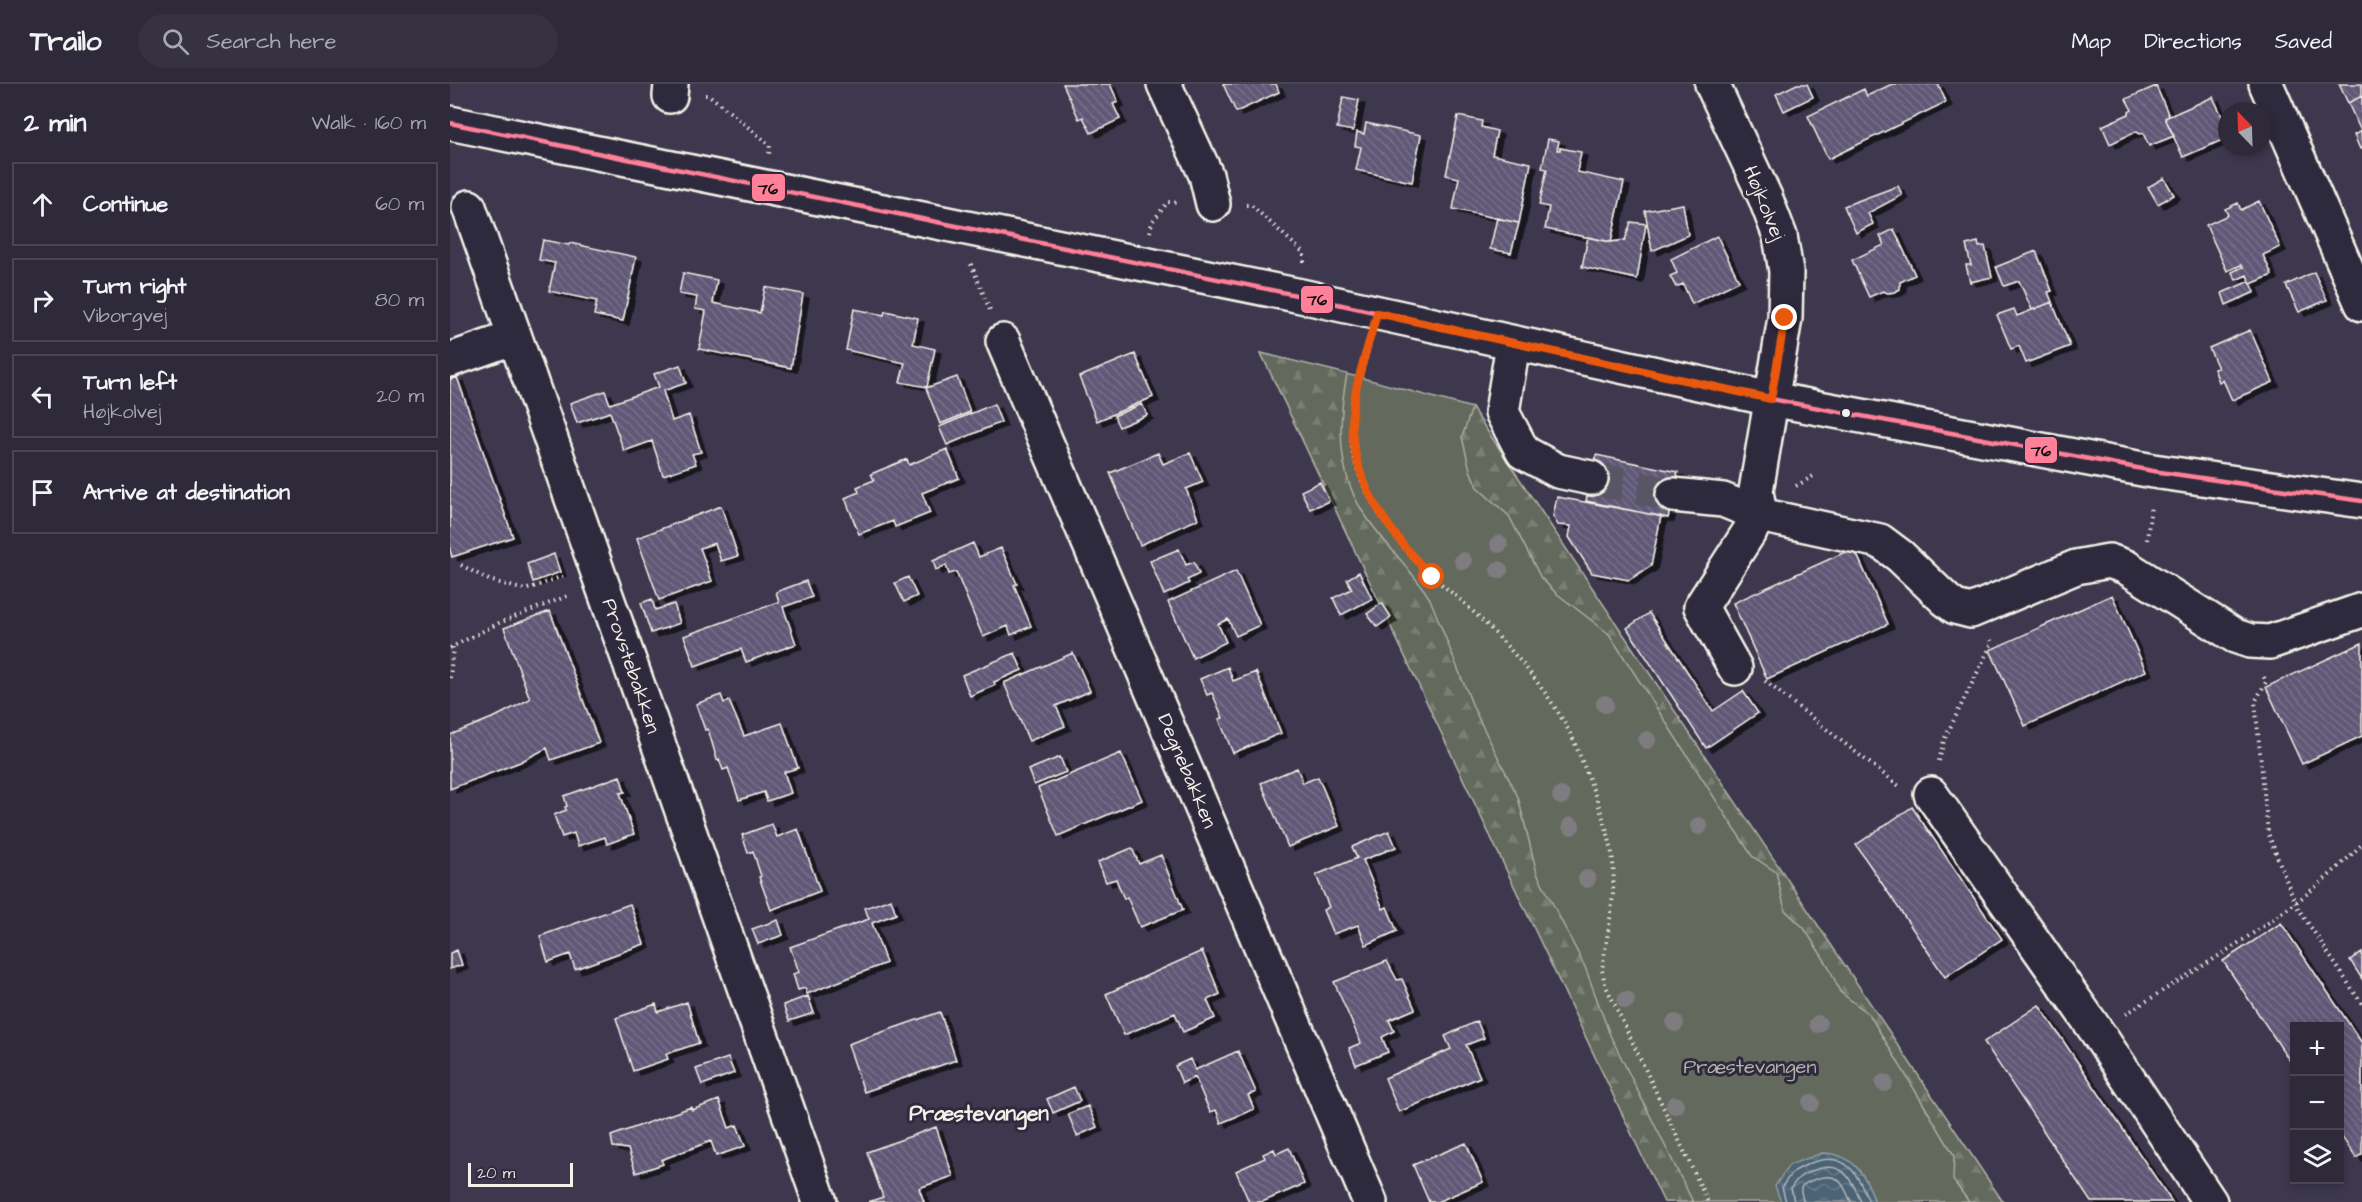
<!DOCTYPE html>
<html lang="en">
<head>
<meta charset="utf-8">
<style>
	:root { --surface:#2e2a3a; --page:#363242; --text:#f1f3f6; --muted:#a7a7af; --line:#494654 }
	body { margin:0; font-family:"Architects Daughter",sans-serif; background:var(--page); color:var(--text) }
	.controls { position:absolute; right:18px; bottom:18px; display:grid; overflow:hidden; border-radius:0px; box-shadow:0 3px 9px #0003 }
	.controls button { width:54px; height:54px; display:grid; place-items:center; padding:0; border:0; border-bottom:2px solid var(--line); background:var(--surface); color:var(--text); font:30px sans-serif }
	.compass { position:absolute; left:1768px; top:18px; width:54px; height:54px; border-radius:50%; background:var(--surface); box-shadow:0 3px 9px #0003; rotate:337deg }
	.scale { position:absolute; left:18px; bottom:15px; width:105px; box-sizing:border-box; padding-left:6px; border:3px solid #f4f1e8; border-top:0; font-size:16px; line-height:21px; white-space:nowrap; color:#f4f1e8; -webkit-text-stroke:4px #2f2a3d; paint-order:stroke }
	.stop { position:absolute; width:18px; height:18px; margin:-14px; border:4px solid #ea580c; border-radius:50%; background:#fff }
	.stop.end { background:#ea580c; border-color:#fff; box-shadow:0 2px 6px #0008 }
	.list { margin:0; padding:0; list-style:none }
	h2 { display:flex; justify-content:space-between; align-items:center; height:78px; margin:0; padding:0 24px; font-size:26px }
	h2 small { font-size:20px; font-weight:400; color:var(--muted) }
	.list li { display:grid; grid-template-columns:39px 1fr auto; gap:18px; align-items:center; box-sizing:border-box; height:84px; margin:0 12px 12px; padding:0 12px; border:2px solid var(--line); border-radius:0px }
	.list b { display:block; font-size:22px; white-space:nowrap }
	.list p { margin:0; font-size:20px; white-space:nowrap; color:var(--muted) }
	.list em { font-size:20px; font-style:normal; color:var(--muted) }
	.icon { flex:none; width:33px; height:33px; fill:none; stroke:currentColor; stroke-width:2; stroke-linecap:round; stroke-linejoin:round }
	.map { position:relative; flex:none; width:1912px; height:1118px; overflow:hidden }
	header { display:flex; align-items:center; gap:36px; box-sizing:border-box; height:84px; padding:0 30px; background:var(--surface); border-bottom:2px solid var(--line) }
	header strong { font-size:28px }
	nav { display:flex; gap:33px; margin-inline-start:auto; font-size:21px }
	.search { width:420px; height:54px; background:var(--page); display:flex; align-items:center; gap:15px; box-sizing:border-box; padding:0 21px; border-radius:33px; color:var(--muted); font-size:22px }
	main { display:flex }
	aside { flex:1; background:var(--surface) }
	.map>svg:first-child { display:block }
	.green { fill:#63695b; stroke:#acada2; stroke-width:1.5 }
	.forest { fill:url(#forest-firs); stroke:#acada2; stroke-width:1.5 }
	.water { fill:url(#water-waves); stroke:#8f9ca3; stroke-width:1.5 }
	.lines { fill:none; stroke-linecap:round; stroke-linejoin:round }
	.shore { stroke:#b0b8ba; stroke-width:1.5 }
	.building { fill:url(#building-back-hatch); stroke:#f4f1e8; stroke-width:1.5; filter:url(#shadow) }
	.minor-tunnel { stroke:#585465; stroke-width:33; stroke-dasharray:33 16; stroke-linecap:butt }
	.minor-casing { stroke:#f4f1e8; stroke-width:38 }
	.path { stroke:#f4f1e8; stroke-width:4; stroke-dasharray:1.5 4.5; stroke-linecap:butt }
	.minor { stroke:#2f2a3d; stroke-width:33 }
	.bus-1-casing { stroke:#2f2a3d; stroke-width:9 }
	.bus-1 { stroke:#ff8098; stroke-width:4.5 }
	.tree { fill:#7e7c80 }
	.route { stroke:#ea580c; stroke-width:8 }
	.bus-dot { fill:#f4f1e8; stroke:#2f2a3d; stroke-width:2 }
	.labels { text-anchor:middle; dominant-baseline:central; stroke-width:6; stroke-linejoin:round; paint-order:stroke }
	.street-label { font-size:20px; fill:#f4f1e8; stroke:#2f2a3d }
	.park-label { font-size:20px; fill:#b3b4a9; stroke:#2f2a3d }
	.neighbourhood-label { font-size:21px; font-weight:bold; fill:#f4f1e8; stroke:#2f2a3d }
	.line-badge { stroke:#2f2a3d; stroke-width:2 }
	.pale-badge-label { font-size:16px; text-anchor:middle; font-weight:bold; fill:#111 }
</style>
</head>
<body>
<header>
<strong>Trailo</strong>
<div class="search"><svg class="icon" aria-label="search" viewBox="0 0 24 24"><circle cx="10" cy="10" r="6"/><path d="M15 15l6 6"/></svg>Search here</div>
<nav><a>Map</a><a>Directions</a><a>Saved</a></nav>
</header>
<main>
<aside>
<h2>2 min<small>Walk · 160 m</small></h2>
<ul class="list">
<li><svg class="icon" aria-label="ahead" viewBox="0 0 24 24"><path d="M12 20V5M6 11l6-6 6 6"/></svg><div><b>Continue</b></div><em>60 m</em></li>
<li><svg class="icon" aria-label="right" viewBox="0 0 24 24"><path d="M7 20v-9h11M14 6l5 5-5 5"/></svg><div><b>Turn right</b><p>Viborgvej</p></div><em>80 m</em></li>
<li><svg class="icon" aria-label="left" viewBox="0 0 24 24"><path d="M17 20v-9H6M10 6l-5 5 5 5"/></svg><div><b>Turn left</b><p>Højkolvej</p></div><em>20 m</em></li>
<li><svg class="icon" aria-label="arrive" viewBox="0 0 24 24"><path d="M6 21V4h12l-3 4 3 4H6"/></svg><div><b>Arrive at destination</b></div></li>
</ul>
</aside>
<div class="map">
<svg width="1912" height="1118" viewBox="0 0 1912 1118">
	<defs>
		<pattern id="forest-firs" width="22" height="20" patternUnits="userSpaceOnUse" patternTransform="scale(1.5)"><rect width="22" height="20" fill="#63695b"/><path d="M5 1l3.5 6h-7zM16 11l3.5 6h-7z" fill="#7a7f73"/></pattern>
		<pattern id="water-waves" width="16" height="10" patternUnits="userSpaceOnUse" patternTransform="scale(1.5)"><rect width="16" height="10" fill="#4b6375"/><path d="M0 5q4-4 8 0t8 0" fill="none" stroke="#667a89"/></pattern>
		<pattern id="building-back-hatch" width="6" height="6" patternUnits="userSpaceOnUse" patternTransform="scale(1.5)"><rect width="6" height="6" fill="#5f5876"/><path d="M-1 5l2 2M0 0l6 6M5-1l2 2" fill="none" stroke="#77708a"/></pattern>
		<filter id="shadow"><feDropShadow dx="6" dy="4" stdDeviation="0" flood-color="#0009"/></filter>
	</defs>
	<rect width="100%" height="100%" fill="#3d384e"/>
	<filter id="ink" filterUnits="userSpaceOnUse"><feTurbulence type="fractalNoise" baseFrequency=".0167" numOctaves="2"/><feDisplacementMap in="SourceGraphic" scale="12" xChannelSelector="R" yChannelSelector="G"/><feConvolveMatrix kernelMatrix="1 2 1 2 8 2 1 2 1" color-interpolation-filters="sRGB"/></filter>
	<g filter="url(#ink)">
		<path class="green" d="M811 269 920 296 1022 324 1553 1118H1214Z"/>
		<path class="forest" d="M811 269 897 290C888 336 886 387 913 428 933 459 961 484 980 515L1024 625 1068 713 1087 789 1135 883 1160 951 1243 1118H1214Z
			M1022 324 1553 1118H1519L1503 1096 1504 1071 1419 930 1390 908 1379 883 1354 844 1335 826 1326 788 1302 772 1159 550 1106 509 1091 494 1059 432 1027 403 1020 386 1012 353Z"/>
		<path class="water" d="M1372 1069C1403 1069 1416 1091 1425 1118H1331L1325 1102 1339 1081Z"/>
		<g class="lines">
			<path class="shore" d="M1336 1118 1332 1103C1341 1088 1344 1086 1361 1079 1395 1066 1408 1089 1419 1118
				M1344 1118 1341 1104C1347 1094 1351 1091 1362 1087 1392 1075 1401 1093 1411 1118
				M1353 1118C1353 1114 1350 1107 1351 1104 1353 1099 1359 1098 1363 1096 1387 1087 1392 1096 1401 1118"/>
		</g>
		<path class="building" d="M613 0H660L668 18 663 20 670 35 641 49 633 33 629 35Z
			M773 0H826L829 8 786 28Z
			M1347 0H1357L1363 13 1334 27 1326 10Z
			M1442 0H1488L1496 18 1378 75 1358 32 1414 5 1417 12Z
			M1889 0H1912V12L1898 19Z
			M1706 2 1719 32 1715 34 1724 52 1699 62 1693 49 1689 50 1687 47 1660 60 1652 42 1679 30V28L1682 26 1676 15Z
			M1912 12V47H1911L1898 19Z
			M893 13 909 16 903 47 887 44Z
			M1763 13 1777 43V54L1733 73 1715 34Z
			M1008 32 1032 37 1031 43 1047 47 1042 71 1081 79 1069 139 1003 125 1009 94 996 91Z
			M916 39 971 51 962 98 906 86 911 63 905 62 907 48 914 50Z
			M1911 47 1912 65H1910L1904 51Z
			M1098 55 1109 57 1107 66H1110V64L1131 68 1127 88 1174 98 1161 158 1095 145 1099 123 1089 121 1097 85 1092 84Z
			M1714 94 1724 111 1708 120 1698 103Z
			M1448 102 1452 111 1418 129 1423 140 1406 149 1394 122Z
			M1809 117 1830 163 1813 171 1822 191 1801 200 1797 191 1786 196 1782 188 1793 183 1791 181 1777 187 1756 141 1778 131 1775 125 1788 119 1791 126Z
			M1233 120 1238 151 1202 167 1195 127Z
			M1047 134 1069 139 1061 169 1040 165Z
			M1181 138 1196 140 1187 195 1132 183 1138 153 1161 158 1175 156Z
			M1444 145 1465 191 1450 198V205L1445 208 1438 209 1433 207 1419 213 1402 176 1434 161 1430 152Z
			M1267 152 1289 197 1242 220 1233 200 1226 203 1220 192 1227 189 1221 175Z
			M93 156 119 161 120 159 186 173 173 237 144 231 147 217 99 207 105 179 89 176Z
			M1528 158 1529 163 1535 162 1542 193 1520 198 1516 181H1521L1516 161Z
			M1586 167 1602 207 1598 208 1602 218 1582 226 1569 197 1554 202 1546 183Z
			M1864 188 1877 216 1849 228 1836 201Z
			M233 189 267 196 263 219 310 229 315 203 353 210 341 284 249 265 256 227 245 225 247 213 229 210Z
			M1800 197 1805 208 1776 221 1772 209Z
			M1602 218 1620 262 1576 279 1569 262 1561 265 1547 231 1564 225 1567 232Z
			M404 225 434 231 435 227 468 234 463 260 485 265 477 303 450 298 455 279 396 266Z
			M1800 246 1823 298 1782 316 1773 296 1769 298 1764 285 1768 284 1759 264Z
			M685 270 703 313 647 337 629 293Z
			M230 281 236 299 213 307 222 337 239 331 251 368 242 370 246 380 213 391 202 357 174 367 160 328 127 339 120 319 155 307 160 320 209 303 204 290Z
			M7 293 63 453 2 473 0 466V296Z
			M507 293 520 328 490 340 476 304Z
			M544 320 551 338 497 361 489 343Z
			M692 320 697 331 669 343 664 332Z
			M497 365 509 394 472 409 480 429 445 443 443 437 409 450 395 414 409 408 407 403 424 396 421 390 457 375 459 381Z
			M708 369 713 380 740 369 753 398 736 405 748 435 690 461 660 389Z
			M1146 371 1228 388 1218 434 1136 417Z
			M870 398 879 417 860 425 851 407Z
			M1107 413 1211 432 1201 482 1179 496 1142 489 1119 453 1121 442 1108 441 1103 432Z
			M271 422 288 472 271 477 265 459 250 464 262 497 209 516 187 454Z
			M523 459 529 473 551 464 567 500 564 501 581 542 561 551 558 542 533 553 506 488 499 490 496 481 486 486 483 477Z
			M1404 464 1438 540 1317 595 1283 519Z
			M729 465 736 481 744 478 749 490 737 496 739 499 714 511 700 477Z
			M104 470 110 488 83 498 77 480Z
			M786 487 810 541 786 552 778 535 768 540 776 558 743 574 718 518Z
			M909 488 922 515 891 531 883 514 902 505 897 495Z
			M458 493 467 512 454 518 445 499Z
			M356 497 362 513 333 523 346 560 296 578 291 565 245 582 234 552 329 518 326 508Z
			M1662 511 1696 587 1575 642 1540 566Z
			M202 515 205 526 224 520 230 539 201 549 191 519Z
			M932 519 941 533 927 543 917 530Z
			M100 527 149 659 101 676 97 664 70 678 0 705V651L47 632 80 615 54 544Z
			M1199 529 1263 627 1293 607 1308 629 1256 664 1177 544Z
			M1912 559V652L1852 680 1816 603Z
			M565 569 572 586 544 598 545 601 520 612 512 591Z
			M623 569 640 607 606 622 615 642 579 657 554 599Z
			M778 583 783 597 806 588 831 649 783 669 769 635 773 634 762 609 757 611 750 595Z
			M271 611 274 619 279 617 294 652 332 639 348 684 334 688 341 709 317 717 314 708 289 716 278 684 273 686 269 675 267 676 258 645 255 646 246 620Z
			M671 669 692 716 608 752 588 704Z
			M610 673 616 688 584 701 578 686Z
			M847 684 853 699 868 693 889 742 838 763 811 699Z
			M170 692 175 708 170 709 184 750 157 760 155 753 128 762 124 749 112 753 104 731 116 726 115 723 117 722 114 712Z
			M1462 723 1552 855 1495 893 1406 761Z
			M322 740 327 753 348 745 370 807 321 826 309 793 311 792 303 767 298 769 292 751Z
			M939 747 946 763 913 776 933 825 937 823 947 847 916 861 908 841 883 850 873 826 879 823 866 791 907 774 902 763Z
			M682 764 689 780 711 771 733 826 690 843 677 813 674 815 666 795 656 798 648 778Z
			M441 815 446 830 422 839 436 879 357 910 355 904 348 906 343 890 349 888 340 863 419 835 415 824Z
			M180 820 194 860 125 885 120 870 98 878 90 852Z
			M328 836 333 851 308 860 302 845Z
			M1831 839 1912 959V1070L1906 1074 1890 1050V942H1844V983L1773 877Z
			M7 866 12 881 0 885V869Z
			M752 867 770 910 757 916 765 934 733 948 725 929 674 951 656 910Z
			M1912 868V895L1900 876Z
			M937 877 947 896 952 895 965 925 939 936 944 947 932 953 938 968 906 981 899 964 911 959 884 898Z
			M358 912 364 929 339 937 333 921Z
			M237 918 249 959 216 970 218 975 183 987 166 934 206 920 208 928Z
			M1589 921 1722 1118H1641L1534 958Z
			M490 928 506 976 414 1008 398 960Z
			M1027 937 1034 954 1016 961 1030 993 949 1028 935 994 1001 965 995 952Z
			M788 967 806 1008 798 1011 804 1025 771 1039 766 1026 760 1028 745 993 732 999 725 982 740 975 745 986Z
			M278 974 284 989 252 1001 246 985Z
			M624 1003 630 1017 603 1029 597 1015Z
			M269 1016 279 1044 287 1041 295 1062 266 1072 261 1057 211 1076 213 1080 186 1089 178 1065 163 1063 161 1052 241 1023 242 1026Z
			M638 1022 647 1043 627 1052 618 1030Z
			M486 1043 503 1092 469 1104 474 1118H418L433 1113 417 1068Z
			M1016 1059 1033 1098 987 1118H979L963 1081Z
			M839 1064 854 1100 812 1118H799L786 1087 815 1074 813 1070 824 1065 826 1070Z"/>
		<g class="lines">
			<path class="minor-tunnel" d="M1141 394 1223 411"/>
			<defs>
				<path id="minor" d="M714 0 756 91 763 120
					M1262 0 1315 113 1330 152 1336 187 1335 234 1306 407 1310 431 1430 457 1450 472 1496 516 1505 523 1521 527 1626 483 1659 477 1676 483 1785 552 1800 557 1820 558 1912 526
					M1816 0 1912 220
					M220 12 221 0
					M0 39 851 212 1321 315 1703 387 1912 417
					M19 123 370 1118
					M553 257 920 1118
					M1063 260 1052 328 1073 368 1108 387 1141 394
					M0 276 65 253
					M1223 411 1273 416 1310 431 1251 523 1285 584
					M1481 710 1647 948 1760 1118"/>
			</defs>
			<use href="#minor" class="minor-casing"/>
			<path class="path" d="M255 11H259L320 61 319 70
				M796 121H801L854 169V178
				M700 148 702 138 718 118 729 119
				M521 180 540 226
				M919 262C910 294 897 330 902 364 910 411 948 462 983 493 993 502 1004 510 1014 519 1056 558 1096 602 1122 653 1130 671 1137 690 1144 708 1152 730 1161 755 1163 778 1166 813 1157 851 1152 886L1155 900 1258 1118
				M1346 402 1365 391
				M1697 456 1701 422
				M11 481 39 496 75 506 113 492
				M0 564 49 539 120 511
				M1814 593 1816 598 1805 618 1818 749 1846 821 1912 920
				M0 594 3 563
				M1315 597 1449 702
				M1489 677 1494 656 1542 559 1541 556
				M1676 930C1757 878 1845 830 1912 760"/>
			<use href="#minor" class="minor"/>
			<defs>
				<path id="bus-1" d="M0 39 851 212 1321 315 1703 387 1912 417"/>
			</defs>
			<use href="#bus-1" class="bus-1-casing"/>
			<use href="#bus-1" class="bus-1"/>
		</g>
		<g class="tree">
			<circle cx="1049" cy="460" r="9"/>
			<circle cx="1013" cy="477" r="9"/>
			<circle cx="1049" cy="486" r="9"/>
			<circle cx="1155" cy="620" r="9"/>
			<circle cx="1197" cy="656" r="9"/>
			<circle cx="1111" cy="712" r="9"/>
			<circle cx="1121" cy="742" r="9"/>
			<circle cx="1249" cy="742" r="9"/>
			<circle cx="1137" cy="795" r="9"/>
			<circle cx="1176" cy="916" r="9"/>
			<circle cx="1225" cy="939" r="9"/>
			<circle cx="1368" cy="940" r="9"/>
			<circle cx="1434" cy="999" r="9"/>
			<circle cx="1361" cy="1019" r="9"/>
			<circle cx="1225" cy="1021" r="9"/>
		</g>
	</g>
	<g class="lines" filter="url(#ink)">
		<path class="route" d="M982 493C938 447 895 391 903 323 906 294 920 258 927 229L1321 315 1335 234"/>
	</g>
	<circle class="bus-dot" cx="1396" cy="329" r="5"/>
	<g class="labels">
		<g class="street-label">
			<text transform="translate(1314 119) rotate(68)">Højkolvej</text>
			<text transform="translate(181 582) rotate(71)">Provstebakken</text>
			<text transform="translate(737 687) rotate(67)">Degnebakken</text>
		</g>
		<g class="park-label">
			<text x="1300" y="983">Præstevangen</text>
		</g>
		<g class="neighbourhood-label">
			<text x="529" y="1029">Præstevangen</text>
		</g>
	</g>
	<g class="line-badge">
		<rect x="301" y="89" width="35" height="29" rx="6" fill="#ff8098"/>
		<rect x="850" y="201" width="34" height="29" rx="6" fill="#ff8098"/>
		<rect x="1574" y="352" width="34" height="28" rx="6" fill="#ff8098"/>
	</g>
	<g class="pale-badge-label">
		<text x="318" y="110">76</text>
		<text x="867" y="221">76</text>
		<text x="1591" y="372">76</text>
	</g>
</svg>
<div class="controls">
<button>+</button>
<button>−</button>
<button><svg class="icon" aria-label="layers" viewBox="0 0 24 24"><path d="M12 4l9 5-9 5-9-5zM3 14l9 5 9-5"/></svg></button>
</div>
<svg class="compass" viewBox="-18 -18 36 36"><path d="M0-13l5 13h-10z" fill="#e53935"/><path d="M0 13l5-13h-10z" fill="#a7a7af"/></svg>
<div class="scale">20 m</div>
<div class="stop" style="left:982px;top:493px"></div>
<div class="stop end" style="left:1335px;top:234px"></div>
</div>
</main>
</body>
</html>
